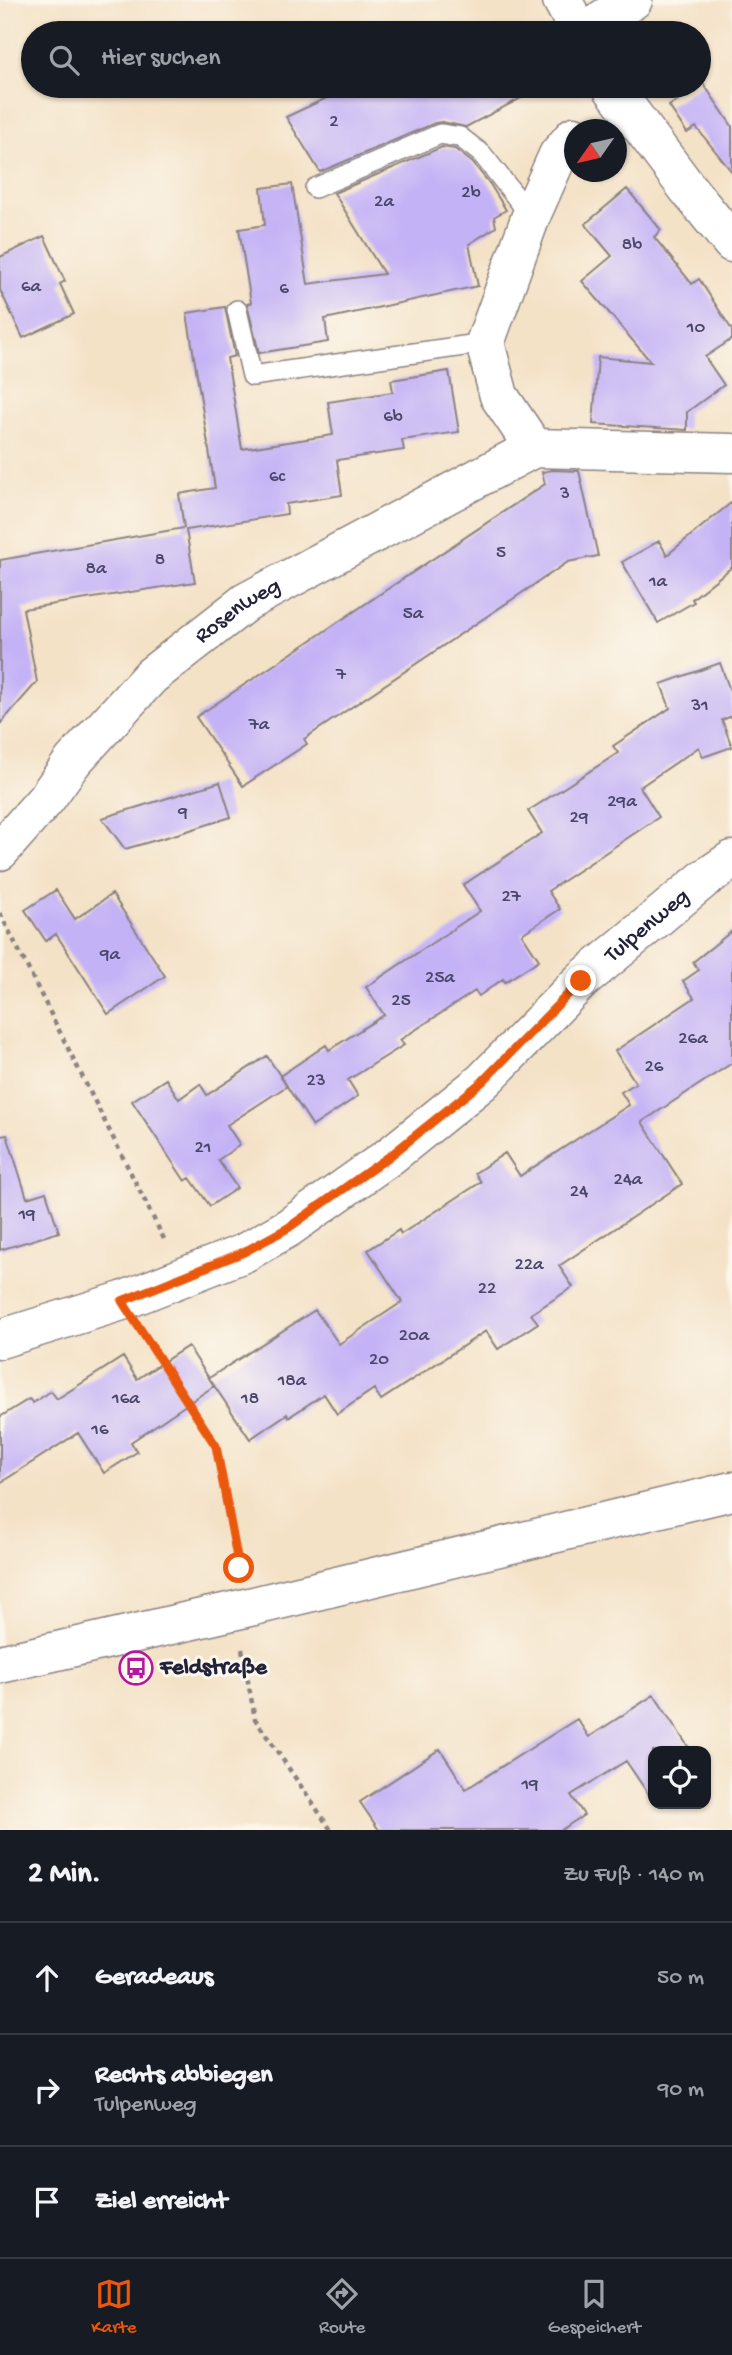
<!DOCTYPE html>
<html lang="de">
<head>
<meta charset="utf-8">
<style>
	:root { --surface:#171b24; --page:#242831; --text:#f1f3f6; --muted:#9ea1a6; --line:#363941; --accent:#ea580c }
	body { margin:0; font-family:"Gochi Hand",sans-serif; background:var(--page); color:var(--text) }
	.controls { position:absolute; right:21px; bottom:21px; display:grid; overflow:hidden; border-radius:14px; box-shadow:0 2px 5px #0004 }
	.controls button { width:63px; height:63px; display:grid; place-items:center; padding:0; border:0; border-bottom:2px solid var(--line); background:var(--surface); color:var(--text); font:35px sans-serif }
	.compass { position:absolute; left:564px; top:119px; width:63px; height:63px; border-radius:50%; background:var(--surface); box-shadow:0 2px 5px #0004; rotate:236deg }
	.stop { position:absolute; width:21px; height:21px; margin:-16px; border:5px solid #ea580c; border-radius:50%; background:#fff }
	.stop.end { background:#ea580c; border-color:#fff; box-shadow:0 2px 7px #0008 }
	.list { margin:0; padding:0; list-style:none }
	h2 { display:flex; justify-content:space-between; align-items:center; height:91px; margin:0; padding:0 28px; font-size:30px }
	h2 small { font-size:23px; font-weight:400; color:var(--muted) }
	.list li { display:grid; grid-template-columns:46px 1fr auto; gap:21px; align-items:center; box-sizing:border-box; height:112px; padding:0 28px; border-top:2px solid var(--line) }
	.list b { display:block; font-size:26px; white-space:nowrap }
	.list p { margin:0; font-size:23px; white-space:nowrap; color:var(--muted) }
	.list em { font-size:23px; font-style:normal; color:var(--muted) }
	.icon { flex:none; width:38px; height:38px; fill:none; stroke:currentColor; stroke-width:2; stroke-linecap:round; stroke-linejoin:round }
	.map { position:relative; flex:none; width:732px; height:1830px; overflow:hidden }
	.search { position:absolute; background:var(--surface); box-shadow:0 2px 5px #0004; left:21px; right:21px; top:21px; height:77px; display:flex; align-items:center; gap:18px; box-sizing:border-box; padding:0 24px; border-radius:38px; color:var(--muted); font-size:26px }
	.sheet { height:427px; background:var(--surface) }
	nav { display:flex; justify-content:space-around; align-items:center; box-sizing:border-box; height:98px; border-top:2px solid var(--line); background:var(--surface); font-size:19px; color:var(--muted) }
	nav a { display:grid; justify-items:center; gap:4px }
	nav .on { color:var(--accent) }
	.map>svg:first-child { display:block }
	.building { fill:#c4b2f6 }
	.lines { fill:none; stroke-linecap:round; stroke-linejoin:round }
	.service-casing { stroke:#8b8281; stroke-width:22 }
	.minor-casing { stroke:#8b8281; stroke-width:41 }
	.secondary-casing { stroke:#8b8281; stroke-width:41 }
	.path { stroke:#8b8281; stroke-width:4.5; stroke-dasharray:5 5; stroke-linecap:butt }
	.service { stroke:#fff; stroke-width:19 }
	.minor { stroke:#fff; stroke-width:38 }
	.secondary { stroke:#fff; stroke-width:38 }
	.route { stroke:#ea580c; stroke-width:9 }
	.labels { text-anchor:middle; dominant-baseline:central; stroke-width:6; stroke-linejoin:round; paint-order:stroke }
	.number-label { font-size:19px; fill:#4a466a }
	.street-label { font-size:23px; fill:#22223b; stroke:#fbf7ec }
	.poi-label { font-size:23px; font-weight:bold; fill:#22223b; stroke:#fbf7ec; text-anchor:start }
</style>
</head>
<body>
<div class="map">
<svg width="732" height="1830" viewBox="0 0 732 1830">
	<rect width="100%" height="100%" fill="#fbf7ec"/>
	<filter id="ink" filterUnits="userSpaceOnUse"><feTurbulence type="fractalNoise" baseFrequency=".0143" numOctaves="2"/><feDisplacementMap in="SourceGraphic" scale="14" xChannelSelector="R" yChannelSelector="G"/><feConvolveMatrix kernelMatrix="1 2 1 2 8 2 1 2 1" color-interpolation-filters="sRGB"/></filter>
	<filter id="wash" filterUnits="userSpaceOnUse"><feTurbulence type="fractalNoise" baseFrequency=".00686" numOctaves="4" result="noise"/><feDisplacementMap in="SourceGraphic" scale="28" xChannelSelector="R" yChannelSelector="G"/><feGaussianBlur stdDeviation="1.57" result="paint"/><feColorMatrix in="noise" values="0 0 0 0 0 0 0 0 0 0 0 0 0 0 0 0 0 1.4 0 .05"/><feComposite in="paint" operator="in"/></filter>
	<g filter="url(#wash)">
		<rect width="100%" height="100%" fill="#f4e2c7"/>
		<g id="blocks">
			<path class="building" d="M703 83 732 126V172L696 127 687 133 669 106Z
				M352 86H544L466 127 442 122 435 123 320 172 286 117Z
				M442 147 455 149 473 163 490 184 506 210 494 217 496 227 469 244 478 286 325 319 328 342 259 353 247 304 251 303 239 229 265 225 261 188 292 184 308 284 384 274 334 193Z
				M627 189 661 230 654 237 692 284 699 279 732 330V339L705 357 724 385 687 412V430L593 424 598 357 651 362 582 281 612 256 585 224Z
				M44 236 65 281 60 284 74 314 23 338 0 290V257Z
				M225 307 235 356 227 358 242 449 333 435 328 402 393 392 391 380 449 371 459 432 402 440 404 450 337 460 342 495 286 504 287 514 186 530 195 582 23 609 37 682 0 724V560L184 528 179 494 215 488 187 313Z
				M552 470 579 471 598 556 568 562 304 739 307 744 243 786 196 717 545 484 542 472Z
				M732 502V567L692 599 694 602 658 623 622 562 659 541 667 555Z
				M720 663 732 696V716L722 720 732 747 703 757 699 747 640 787 659 817 548 891 560 909 522 934 539 960 505 982 503 979 479 996 475 991 400 1040 404 1045 348 1080 358 1096 313 1126 280 1076 326 1045 329 1050 384 1015 366 987 480 911 463 885 542 833 528 811 618 753 613 746 670 708 661 684Z
				M220 782 231 817 184 832 125 849 102 818Z
				M56 890 75 919 112 894 165 976 108 1014 56 934 46 941 25 910Z
				M732 931V1063L642 1122 682 1184 559 1266 573 1287 531 1314 538 1323 498 1349 486 1331 381 1400 374 1389 337 1414 324 1394 289 1417 287 1414 250 1439 209 1378 315 1310 339 1344 402 1302 368 1250 399 1230 401 1234 481 1182 475 1173 505 1153 520 1176 629 1105 621 1092 636 1083 615 1051 694 998 683 981 699 970 693 962Z
				M267 1056 287 1086 227 1125 240 1145 218 1160 237 1188 210 1206 190 1178 185 1181 132 1101 166 1079 179 1099 200 1084 207 1095Z
				M7 1135 27 1198 46 1192 59 1232 0 1250V1136Z
				M188 1346 214 1386 131 1442 137 1452 104 1473 78 1433 0 1483V1417L29 1399 33 1403 51 1391 57 1399 123 1357 137 1379Z
				M654 1695 691 1751H653V1801L626 1761 571 1795 584 1815 561 1830H379L360 1802 440 1749 466 1789 577 1719 589 1737Z"/>
		</g>
	</g>
	<g filter="url(#ink)">
		<use href="#blocks" fill-opacity="0" stroke="#8b8281" stroke-width="2"/>
		<g class="lines">
			<defs>
				<path id="service" d="M315 188 440 134 460 137 482 154 531 216
					M237 310 252 376 485 343"/>
				<g id="minor">
					<path d="M562 0 580 33"/>
					<path d="M581 33 633 0"/>
					<path d="M611 86 688 189 732 243"/>
					<path d="M534 448 499 396 485 343 531 216 558 155 574 136"/>
					<path id="s1" d="M0 851 46 799 73 761 151 676 246 602 534 448 732 453"/>
					<path id="s2" d="M0 1339 122 1301 244 1253 288 1228 390 1156 482 1082 581 981 704 879 732 860"/>
				</g>
				<path id="secondary" d="M0 1664 237 1610 732 1491"/>
			</defs>
			<use href="#service" class="service-casing"/>
			<use href="#minor" class="minor-casing"/>
			<use href="#secondary" class="secondary-casing"/>
			<path class="path" d="M0 913 166 1243
				M144 1334 216 1446 239 1571
				M242 1649 255 1719 331 1830"/>
			<use href="#service" class="service"/>
			<use href="#minor" class="minor"/>
			<use href="#secondary" class="secondary"/>
		</g>
	</g>
	<g class="lines" filter="url(#ink)">
		<path class="route" d="M239 1568 216 1446 122 1301 244 1252 288 1228 390 1156 482 1082 581 981"/>
	</g>
	<defs>
		<symbol id="bus-ring" viewBox="-11 -11 22 22"><circle r="9.5" fill="#fbf7ec" stroke="#b5179e" stroke-width="1.5"/><path d="M-5-6H5V4H4V6H2V4H-2V6H-4V4H-5ZM-3.5-4V0h7V-4ZM-3.5 1.2v1.5H-2V1.2ZM2 1.2v1.5H3.5V1.2Z" fill="#b5179e"/></symbol>
	</defs>
	<g fill-rule="evenodd">
		<use href="#bus-ring" x="117" y="1649" width="38" height="38"/>
	</g>
	<g class="labels">
		<g class="number-label">
			<text x="334" y="122">2</text>
			<text x="471" y="193">2b</text>
			<text x="384" y="202">2a</text>
			<text x="632" y="245">8b</text>
			<text x="31" y="287">6a</text>
			<text x="284" y="289">6</text>
			<text x="696" y="328">10</text>
			<text x="393" y="417">6b</text>
			<text x="277" y="477">6c</text>
			<text x="565" y="494">3</text>
			<text x="501" y="553">5</text>
			<text x="160" y="560">8</text>
			<text x="96" y="569">8a</text>
			<text x="658" y="582">1a</text>
			<text x="413" y="614">5a</text>
			<text x="341" y="675">7</text>
			<text x="700" y="706">31</text>
			<text x="259" y="725">7a</text>
			<text x="622" y="802">29a</text>
			<text x="183" y="813">9</text>
			<text x="579" y="818">29</text>
			<text x="511" y="897">27</text>
			<text x="110" y="955">9a</text>
			<text x="440" y="978">25a</text>
			<text x="401" y="1001">25</text>
			<text x="693" y="1039">26a</text>
			<text x="654" y="1067">26</text>
			<text x="316" y="1081">23</text>
			<text x="203" y="1148">21</text>
			<text x="628" y="1180">24a</text>
			<text x="579" y="1192">24</text>
			<text x="27" y="1215">19</text>
			<text x="529" y="1265">22a</text>
			<text x="487" y="1289">22</text>
			<text x="414" y="1336">20a</text>
			<text x="379" y="1360">20</text>
			<text x="292" y="1381">18a</text>
			<text x="126" y="1399">16a</text>
			<text x="250" y="1399">18</text>
			<text x="100" y="1430">16</text>
			<text x="530" y="1785">19</text>
		</g>
		<g class="street-label">
			<text stroke="none"><textPath href="#s1" startOffset="340">Rosenweg</textPath></text>
			<text stroke="none"><textPath href="#s2" startOffset="780">Tulpenweg</textPath></text>
		</g>
		<g class="poi-label">
			<text x="160" y="1668">Feldstraße</text>
		</g>
	</g>
</svg>
<div class="controls">
<button><svg class="icon" aria-label="locate" viewBox="0 0 24 24"><circle cx="12" cy="12" r="6"/><path d="M12 2v4M12 18v4M2 12h4M18 12h4"/></svg></button>
</div>
<svg class="compass" viewBox="-18 -18 36 36"><path d="M0-13l5 13h-10z" fill="#e53935"/><path d="M0 13l5-13h-10z" fill="#9ea1a6"/></svg>
<div class="stop" style="left:239px;top:1568px"></div>
<div class="stop end" style="left:581px;top:981px"></div>
<div class="search"><svg class="icon" aria-label="search" viewBox="0 0 24 24"><circle cx="10" cy="10" r="6"/><path d="M15 15l6 6"/></svg>Hier suchen</div>
</div>
<section class="sheet">
<h2>2 Min.<small>Zu Fuß · 140 m</small></h2>
<ul class="list">
<li><svg class="icon" aria-label="ahead" viewBox="0 0 24 24"><path d="M12 20V5M6 11l6-6 6 6"/></svg><div><b>Geradeaus</b></div><em>50 m</em></li>
<li><svg class="icon" aria-label="right" viewBox="0 0 24 24"><path d="M7 20v-9h11M14 6l5 5-5 5"/></svg><div><b>Rechts abbiegen</b><p>Tulpenweg</p></div><em>90 m</em></li>
<li><svg class="icon" aria-label="arrive" viewBox="0 0 24 24"><path d="M6 21V4h12l-3 4 3 4H6"/></svg><div><b>Ziel erreicht</b></div></li>
</ul>
</section>
<nav>
<a class="on"><svg class="icon" aria-label="map" viewBox="0 0 24 24"><path d="M3 6l6-2 6 2 6-2v14l-6 2-6-2-6 2zM9 4v14M15 6v14"/></svg>Karte</a>
<a><svg class="icon" aria-label="directions" viewBox="0 0 24 24"><path d="M12 3l9 9-9 9-9-9zM9 14v-3h6M13 9l2 2-2 2"/></svg>Route</a>
<a><svg class="icon" aria-label="saved" viewBox="0 0 24 24"><path d="M7 4h10v16l-5-4-5 4z"/></svg>Gespeichert</a>
</nav>
</body>
</html>
